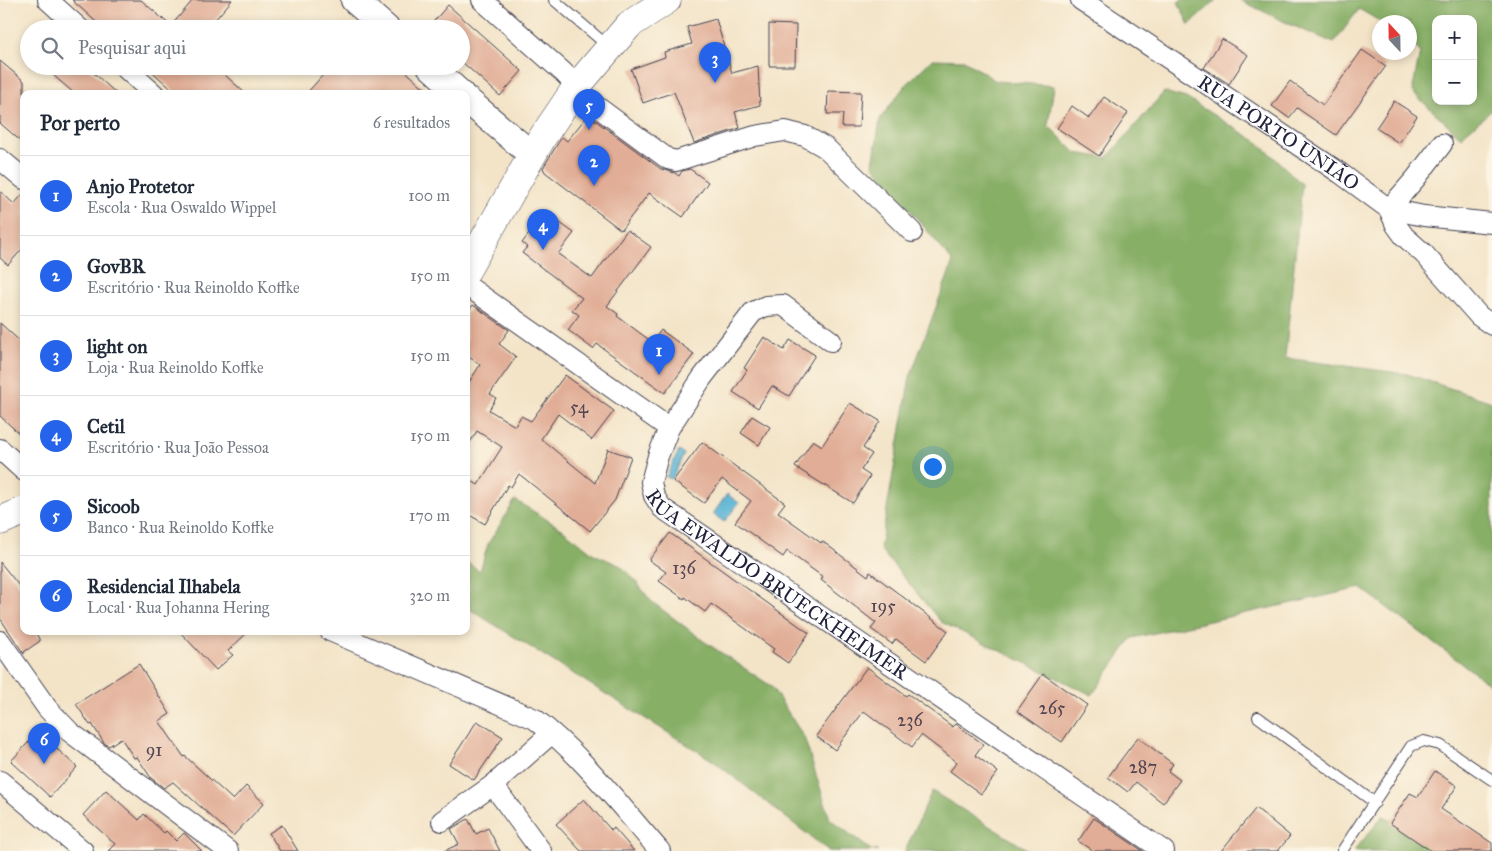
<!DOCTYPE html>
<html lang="pt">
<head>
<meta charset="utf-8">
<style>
	:root { --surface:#fff; --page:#f6f6f7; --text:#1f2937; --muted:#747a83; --line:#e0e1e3; --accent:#2563eb }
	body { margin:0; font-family:"IM FELL Great Primer",serif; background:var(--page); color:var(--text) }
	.controls { position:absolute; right:15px; top:15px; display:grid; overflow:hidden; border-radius:10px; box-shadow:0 2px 8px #0003 }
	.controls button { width:45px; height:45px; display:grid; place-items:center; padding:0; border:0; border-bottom:1px solid var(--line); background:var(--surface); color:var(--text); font:25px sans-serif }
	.compass { position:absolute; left:1372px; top:15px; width:45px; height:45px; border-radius:50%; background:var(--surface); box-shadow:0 2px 8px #0003; rotate:338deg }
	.you { position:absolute; left:932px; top:466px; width:18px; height:18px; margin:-12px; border:4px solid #fff; border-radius:50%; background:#1a73e8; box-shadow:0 0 0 8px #1a73e833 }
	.badge { display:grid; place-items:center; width:32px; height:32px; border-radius:50%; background:var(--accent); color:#fff; font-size:16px; font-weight:700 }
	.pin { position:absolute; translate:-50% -41px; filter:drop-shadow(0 1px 2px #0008) }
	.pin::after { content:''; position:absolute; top:26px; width:18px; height:15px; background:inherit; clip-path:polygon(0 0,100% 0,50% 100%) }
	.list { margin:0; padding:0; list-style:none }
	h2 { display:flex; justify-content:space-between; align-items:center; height:65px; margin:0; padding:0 20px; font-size:21px }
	h2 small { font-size:16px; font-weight:400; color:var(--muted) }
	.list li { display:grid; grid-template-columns:32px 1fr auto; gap:15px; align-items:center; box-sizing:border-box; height:80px; padding:0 20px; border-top:1px solid var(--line) }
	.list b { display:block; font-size:19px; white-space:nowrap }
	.list p { margin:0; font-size:16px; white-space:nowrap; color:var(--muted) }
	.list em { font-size:16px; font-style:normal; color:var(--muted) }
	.icon { flex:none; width:28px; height:28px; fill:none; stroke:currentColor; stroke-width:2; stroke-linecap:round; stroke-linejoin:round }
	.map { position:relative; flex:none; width:1492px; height:851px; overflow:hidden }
	.search { position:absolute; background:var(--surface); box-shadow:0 2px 8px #0003; left:20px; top:20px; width:450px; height:55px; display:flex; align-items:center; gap:12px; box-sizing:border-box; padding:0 18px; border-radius:28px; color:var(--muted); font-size:19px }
	.panel { position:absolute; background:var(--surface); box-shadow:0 2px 8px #0003; left:20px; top:90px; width:450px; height:545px; border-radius:10px }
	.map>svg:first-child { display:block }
	.forest { fill:#87af66; stroke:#546850; fill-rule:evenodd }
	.water { fill:#57b3d5; stroke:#3c6a88 }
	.building { fill:#e1ad96 }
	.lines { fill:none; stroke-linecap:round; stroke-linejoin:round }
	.service-casing { stroke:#413f50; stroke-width:12 }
	.minor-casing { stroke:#413f50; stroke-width:22 }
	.tertiary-casing { stroke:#413f50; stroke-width:28 }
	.secondary-casing { stroke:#413f50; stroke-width:29 }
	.service { stroke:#fff; stroke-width:10 }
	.minor { stroke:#fff; stroke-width:20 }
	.tertiary { stroke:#fff; stroke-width:26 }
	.secondary { stroke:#fff; stroke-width:28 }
	.labels { text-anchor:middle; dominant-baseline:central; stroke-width:4; stroke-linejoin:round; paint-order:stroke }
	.number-label { font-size:18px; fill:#524552 }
	.street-label { font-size:20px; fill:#22223b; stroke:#fcf5e5 }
</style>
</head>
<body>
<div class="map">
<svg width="1492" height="851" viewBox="0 0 1492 851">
	<rect width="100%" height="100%" fill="#fcf5e5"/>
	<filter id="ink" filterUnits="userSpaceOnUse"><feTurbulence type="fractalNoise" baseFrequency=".02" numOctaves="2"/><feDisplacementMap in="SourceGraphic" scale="10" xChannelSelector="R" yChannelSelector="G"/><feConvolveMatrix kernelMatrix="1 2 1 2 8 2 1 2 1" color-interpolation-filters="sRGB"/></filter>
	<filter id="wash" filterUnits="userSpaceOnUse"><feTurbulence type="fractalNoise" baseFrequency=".0096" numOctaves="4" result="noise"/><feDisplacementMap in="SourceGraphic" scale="20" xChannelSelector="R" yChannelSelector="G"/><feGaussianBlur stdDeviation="1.12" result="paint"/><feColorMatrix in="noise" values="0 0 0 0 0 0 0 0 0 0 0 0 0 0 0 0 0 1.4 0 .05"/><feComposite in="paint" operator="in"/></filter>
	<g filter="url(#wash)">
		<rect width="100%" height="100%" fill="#f3e4c8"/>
		<path class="forest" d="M1181 0H1216L1189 25 1178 2Z
			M1240 0H1492V110L1461 137 1412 92 1420 52 1410 42V22H1381L1359 9 1334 43 1289 24ZM1436 19H1473V101H1436Z
			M932 59 964 60 996 81 1054 86 1048 125 1076 153 1107 158 1164 92 1186 98 1259 143 1302 184 1285 358 1407 374 1492 402V686L1361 588 1132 638 1092 695 941 622 880 549 910 377 953 262 873 165 880 119 904 87Z
			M515 500 562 529 594 554 621 566 634 579 651 601 705 642 771 686 804 737 830 819 871 850 878 851H829L712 760 466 607V562L480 571 488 544Z
			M932 791 1030 851H905Z
			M1383 816 1462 851H1354Z"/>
		<path class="water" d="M679 451 684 454 672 479 666 477Z
			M727 494 739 503 724 522 713 514Z"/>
		<g id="blocks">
			<path class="building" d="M72 0H141L171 26 193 0H232L207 29H104Z
				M448 5 522 71 500 96 461 61V29H427Z
				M716 19 732 73 758 66 760 105 735 112 740 128 694 143 674 92 643 103 631 69 665 57 664 52 692 44 687 27Z
				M769 24 796 25 795 66H769Z
				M1222 39 1248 55 1229 84 1204 68Z
				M1362 50 1386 66 1336 135 1297 108 1289 118 1272 106 1290 81 1323 105Z
				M0 61 24 81V144L0 123Z
				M60 66H86L117 94H75L53 75Z
				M146 66H215L246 94H177Z
				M331 66H400L431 94H306Z
				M828 91 861 92 859 127H842L843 114H827Z
				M1104 97 1128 113 1099 156 1057 128 1072 106 1089 118Z
				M1394 101 1417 116 1399 143 1376 128Z
				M588 115 661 169 675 173 679 176 682 171 690 169 708 182 683 217 649 193 621 230 545 172 543 168 558 143 562 137 567 141Z
				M0 191 14 204 24 193V247L8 265 0 258Z
				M549 215 574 233 558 254 592 278 627 230 651 247 607 306 618 314 617 316 652 342 661 330 694 354 665 393 597 344 593 349 568 330 579 315 572 310 582 298 522 253 527 247 522 243 540 219 544 222Z
				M473 305 509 330 499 344 516 357 490 394 496 398 489 410 515 426 521 416 531 421 565 375 614 411 592 440 558 414 541 439 595 483 608 449 631 457 615 500 590 531 519 474 511 487 508 485 485 524 466 513V477L478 485 502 447 477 431 466 449V387L480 365 466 355V314Z
				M0 323 24 345V438L0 416Z
				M764 337 784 350 790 340 815 355 789 396 772 386 758 408 733 392 747 370 744 368Z
				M850 403 880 421 863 448 872 454 861 470 870 476 853 503 795 467 813 440 822 446Z
				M752 416 770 427 759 445 741 433Z
				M702 442 785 503 778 512 821 543 822 541 868 576 870 572 948 631 926 661 896 639 892 644 871 629 876 623 821 580 823 577 787 551 783 557 735 522 751 501 722 479 704 503 673 481Z
				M670 533 809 633 788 663 772 652 774 649 711 604 705 612 685 597 684 599 659 581 666 572 649 560Z
				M0 562 24 592V631H35L40 641 24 652V654L0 618Z
				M179 631H249L228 651 233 655 216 670Z
				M139 664 170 714 159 721 184 757 185 756 233 800 246 786 264 803 233 836 173 782 164 788 151 778 137 757 134 758 121 738 109 746 104 743 92 724 90 725 76 704Z
				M867 667 906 696 908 694 953 727 956 724 983 744 975 755 998 772 981 794 950 771 957 762 921 735 912 747 864 711 835 750 816 736Z
				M1043 674 1087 705 1062 742 1017 711Z
				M477 721 503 737 474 780 449 764Z
				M38 732 77 767 50 797 11 761Z
				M1138 737 1173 764 1168 771 1180 780 1163 803 1136 782 1128 792 1108 777Z
				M1435 771 1457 786 1441 809 1492 843V851H1431L1390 823 1410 793 1418 797Z
				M106 790 139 820 144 814 164 833 166 831 176 841 184 833 202 851H108L115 844 83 815Z
				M584 799 611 830 614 828 634 851H581L556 824Z
				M1256 808 1290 836 1278 851H1221Z
				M1094 818 1143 851H1093L1078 841Z
				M468 819 476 834 488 828 500 851H444L459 844 451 829Z
				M282 825 298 851H280L269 833Z"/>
		</g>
	</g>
	<g filter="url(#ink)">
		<use href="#blocks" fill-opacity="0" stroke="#413f50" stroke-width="1"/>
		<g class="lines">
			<defs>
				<path id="service" d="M554 0 609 47
					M1258 717 1375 803
					M1342 851 1411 746 1424 741 1440 745 1492 780"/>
				<g id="minor">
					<path d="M48 0 80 29"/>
					<path d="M482 0 564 73 592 103 668 159 676 161 755 136 785 131 805 136 826 148 912 232"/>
					<path id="s1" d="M1081 0 1340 173 1389 209 1424 216 1492 223"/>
					<path d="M123 66 154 94"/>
					<path d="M1442 144 1416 178 1389 209 1396 225 1404 236 1424 254 1479 316 1492 325"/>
					<path d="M0 159 24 179"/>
					<path d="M466 285 669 428"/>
					<path id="s2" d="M831 341 783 305 766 306 753 312 702 378 669 428 658 456 651 482 654 496 662 508 1164 851"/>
					<path d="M0 449 24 471"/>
					<path d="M330 631 535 719C583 756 620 806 660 851"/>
					<path d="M0 641 47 708 70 732 228 851"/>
					<path d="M0 781 83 851"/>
					<path d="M442 821 493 785"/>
					<path d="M541 851 493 785 552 733"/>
				</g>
				<path id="tertiary" d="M354 0 387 29
					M430 66 461 94
					M466 99 532 155"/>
				<path id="secondary" d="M466 271 542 138 577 86 629 25 667 0
					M0 521 24 511"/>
			</defs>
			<use href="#service" class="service-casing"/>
			<use href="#minor" class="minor-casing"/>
			<use href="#tertiary" class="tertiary-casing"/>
			<use href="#secondary" class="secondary-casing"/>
			<use href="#service" class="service"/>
			<use href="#minor" class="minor"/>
			<use href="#tertiary" class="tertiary"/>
			<use href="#secondary" class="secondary"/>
		</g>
	</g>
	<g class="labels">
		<g class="number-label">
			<text x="579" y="407">54</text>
			<text x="684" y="568">136</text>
			<text x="883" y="606">195</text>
			<text x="1052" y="708">265</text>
			<text x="910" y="720">236</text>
			<text x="154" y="750">91</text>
			<text x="1143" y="767">287</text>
		</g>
		<g class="street-label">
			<text stroke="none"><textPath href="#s1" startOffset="238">RUA PORTO UNIÃO</textPath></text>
			<text stroke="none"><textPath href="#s2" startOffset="458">RUA EWALDO BRUECKHEIMER</textPath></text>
		</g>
	</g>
</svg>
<div class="controls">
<button>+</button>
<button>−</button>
</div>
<svg class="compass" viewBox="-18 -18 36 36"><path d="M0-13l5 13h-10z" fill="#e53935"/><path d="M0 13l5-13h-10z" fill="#747a83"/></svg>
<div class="you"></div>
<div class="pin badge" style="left:659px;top:375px">1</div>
<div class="pin badge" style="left:594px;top:186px">2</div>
<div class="pin badge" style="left:715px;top:83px">3</div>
<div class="pin badge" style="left:543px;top:250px">4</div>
<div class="pin badge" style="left:589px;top:130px">5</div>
<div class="pin badge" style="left:44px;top:764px">6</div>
<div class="search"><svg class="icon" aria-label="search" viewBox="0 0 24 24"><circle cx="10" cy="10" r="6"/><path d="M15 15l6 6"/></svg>Pesquisar aqui</div>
<section class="panel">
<h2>Por perto<small>6 resultados</small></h2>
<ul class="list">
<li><span class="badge">1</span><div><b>Anjo Protetor</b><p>Escola · Rua Oswaldo Wippel</p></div><em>100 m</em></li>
<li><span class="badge">2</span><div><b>GovBR</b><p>Escritório · Rua Reinoldo Koffke</p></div><em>150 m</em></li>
<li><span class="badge">3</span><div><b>light on</b><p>Loja · Rua Reinoldo Koffke</p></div><em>150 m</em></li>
<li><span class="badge">4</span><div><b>Cetil</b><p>Escritório · Rua João Pessoa</p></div><em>150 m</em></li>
<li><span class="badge">5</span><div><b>Sicoob</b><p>Banco · Rua Reinoldo Koffke</p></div><em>170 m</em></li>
<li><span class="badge">6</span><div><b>Residencial Ilhabela</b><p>Local · Rua Johanna Hering</p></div><em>320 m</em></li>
</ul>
</section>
</div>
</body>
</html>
